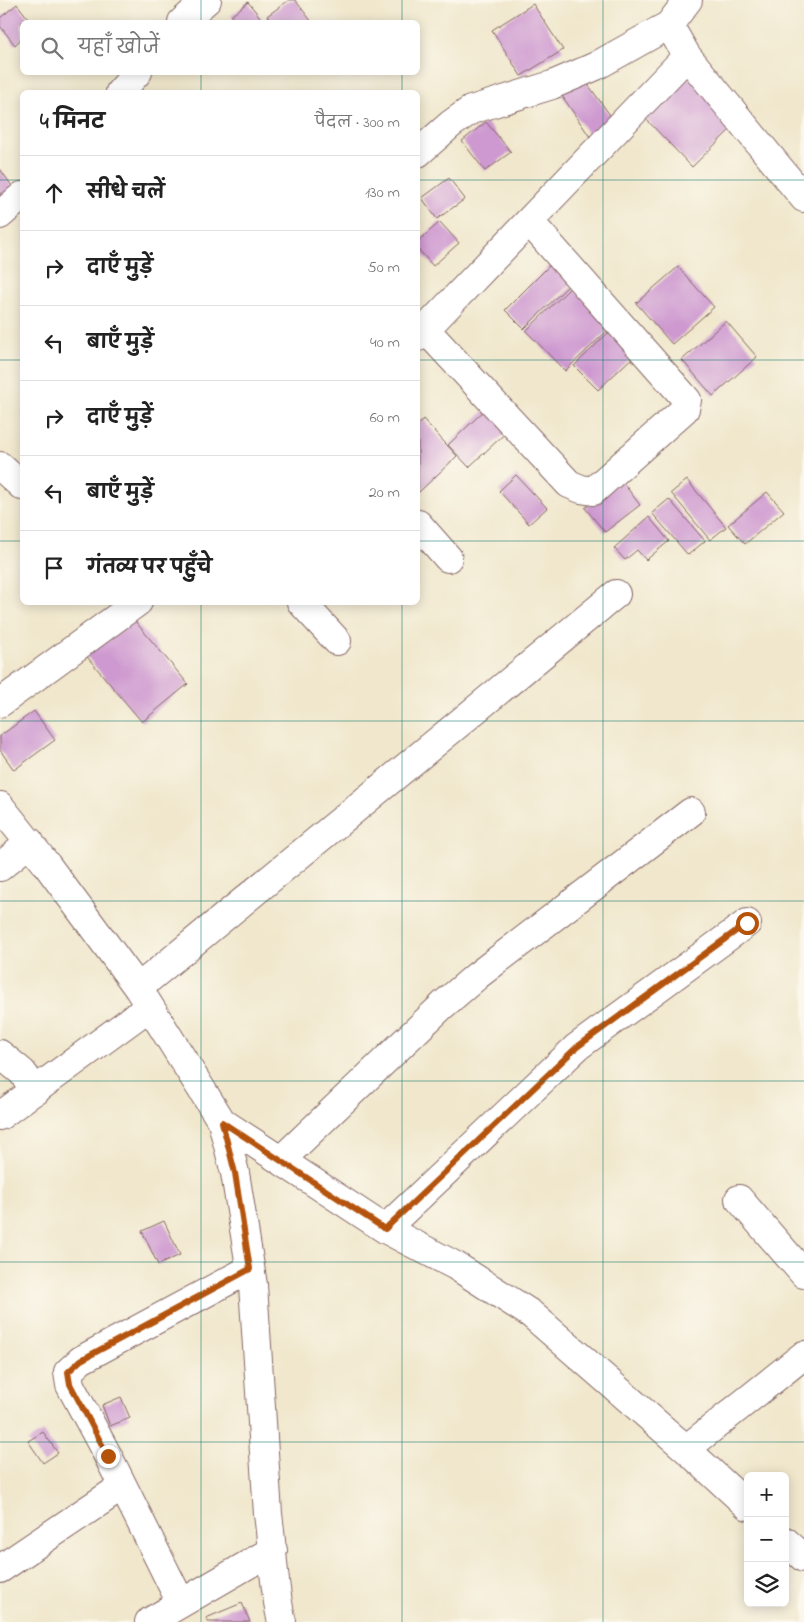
<!DOCTYPE html>
<html lang="hi">
<head>
<meta charset="utf-8">
<style>
	:root { --surface:#fff; --page:#f2f2f2; --text:#222; --muted:#767676; --line:#e0e0e0 }
	body { margin:0; font-family:"Indie Flower","Playpen Sans Deva",sans-serif; background:var(--page); color:var(--text) }
	.controls { position:absolute; right:15px; bottom:15px; display:grid; overflow:hidden; border-radius:8px; box-shadow:0 2px 12px #0003 }
	.controls button { width:45px; height:45px; display:grid; place-items:center; padding:0; border:0; border-bottom:1px solid var(--line); background:var(--surface); color:var(--text); font:25px sans-serif }
	.stop { position:absolute; width:15px; height:15px; margin:-11px; border:4px solid #b45309; border-radius:50%; background:#fff }
	.stop.end { background:#b45309; border-color:#fff; box-shadow:0 1px 5px #0008 }
	.list { margin:0; padding:0; list-style:none }
	h2 { display:flex; justify-content:space-between; align-items:center; height:65px; margin:0; padding:0 20px; font-size:21px }
	h2 small { font-size:16px; font-weight:400; color:var(--muted) }
	.list li { display:grid; grid-template-columns:32px 1fr auto; gap:15px; align-items:center; box-sizing:border-box; height:75px; padding:0 20px; border-top:1px solid var(--line) }
	.list b { display:block; font-size:19px; white-space:nowrap }
	.list em { font-size:16px; font-style:normal; color:var(--muted) }
	.icon { flex:none; width:28px; height:28px; fill:none; stroke:currentColor; stroke-width:2; stroke-linecap:round; stroke-linejoin:round }
	.map { position:relative; flex:none; width:804px; height:1622px; overflow:hidden }
	.search { position:absolute; background:var(--surface); box-shadow:0 2px 12px #0003; left:20px; top:20px; width:400px; height:55px; display:flex; align-items:center; gap:12px; box-sizing:border-box; padding:0 18px; border-radius:8px; color:var(--muted); font-size:19px }
	.panel { position:absolute; background:var(--surface); box-shadow:0 2px 12px #0003; left:20px; top:90px; width:400px; height:515px; border-radius:8px }
	.map>svg:first-child { display:block }
	.building { fill:#ce99d0 }
	.lines { fill:none; stroke-linecap:round; stroke-linejoin:round }
	.minor-casing { stroke:#846563; stroke-width:30 }
	.minor { stroke:#fff; stroke-width:28 }
	.route { stroke:#b45309; stroke-width:6 }
	.grid { fill:none; stroke:#0f766e; stroke-width:1; stroke-opacity:0.55 }
</style>
</head>
<body>
<div class="map">
<svg width="804" height="1622" viewBox="0 0 804 1622">
	<rect width="100%" height="100%" fill="#fbf7ec"/>
	<filter id="ink" filterUnits="userSpaceOnUse"><feTurbulence type="fractalNoise" baseFrequency=".02" numOctaves="2"/><feDisplacementMap in="SourceGraphic" scale="10" xChannelSelector="R" yChannelSelector="G"/><feConvolveMatrix kernelMatrix="1 2 1 2 8 2 1 2 1" color-interpolation-filters="sRGB"/></filter>
	<filter id="wash" filterUnits="userSpaceOnUse"><feTurbulence type="fractalNoise" baseFrequency=".0096" numOctaves="4" result="noise"/><feDisplacementMap in="SourceGraphic" scale="20" xChannelSelector="R" yChannelSelector="G"/><feGaussianBlur stdDeviation="1.12" result="paint"/><feColorMatrix in="noise" values="0 0 0 0 0 0 0 0 0 0 0 0 0 0 0 0 0 1.4 0 .05"/><feComposite in="paint" operator="in"/></filter>
	<g filter="url(#wash)">
		<rect width="100%" height="100%" fill="#f0e7cc"/>
		<g id="blocks">
			<path class="building" d="M289 0H295L312 22H272L267 16Z
				M248 2 264 22H236L231 16Z
				M17 4 31 22H22V38L15 45 0 26V18Z
				M533 4 563 50 521 76 492 30Z
				M582 76 612 118 592 140 554 84Z
				M688 76 735 125 692 167 645 118Z
				M486 122 511 152 485 171 462 141Z
				M0 169 17 193 0 201Z
				M449 178 465 199 437 219 422 198Z
				M440 222 459 243 433 266 418 249V241Z
				M554 261 573 281 524 329 505 310Z
				M678 267 714 307 672 344 636 303Z
				M571 287 611 327 565 371 526 331Z
				M726 321 757 357 713 396 682 360Z
				M614 327 638 352 598 390 574 366Z
				M491 404 512 427 469 467 448 445Z
				M423 419 457 456 418 493V425Z
				M516 475 547 508 529 524 499 491Z
				M621 480 640 505 605 532 585 508Z
				M687 480 726 527 710 540 671 493Z
				M767 492 784 511 745 544 728 525Z
				M669 499 705 541 688 555 652 513Z
				M649 517 669 541 646 560 637 550 625 560 614 548Z
				M129 614 188 684 142 722 83 652Z
				M34 711 55 740 14 770 0 750V736Z
				M164 1221 180 1255 158 1265 142 1231Z
				M121 1397 130 1418 110 1426 102 1405Z
				M43 1432 58 1453 43 1463 28 1441Z
				M242 1603 250 1622H208L206 1618Z"/>
		</g>
	</g>
	<g filter="url(#ink)">
		<use href="#blocks" fill-opacity="0" stroke="#846563" stroke-width="1"/>
		<g class="lines">
			<defs>
				<path id="minor" d="M182 22 207 0
					M687 56 804 198
					M120 92 138 72
					M418 153 451 124 471 110 552 85 596 66 669 25 688 0
					M0 215 22 196
					M425 329 569 484 581 489 593 491 685 409 687 400 529 221
					M418 337 687 56 669 25
					M0 466 22 486
					M418 524 448 558
					M301 602 337 641
					M0 703 138 602
					M0 806 47 865 138 988 222 1122 235 1173 253 1285 268 1514C273 1550 273 1587 282 1622
					M0 867 30 842
					M138 988 616 594
					M0 1054 22 1072 36 1091
					M0 1116 149 1007
					M222 1122 385 1229 456 1266 531 1314 686 1449 748 1506
					M282 1159 443 1005 478 975 691 812
					M739 1199 804 1274
					M385 1229 577 1047 747 923
					M686 1449 804 1355
					M785 1541 804 1558
					M0 1569 123 1486
					M181 1603 108 1456 70 1385 68 1372 81 1360 250 1269
					M149 1622 273 1550"/>
			</defs>
			<use href="#minor" class="minor-casing"/>
			<use href="#minor" class="minor"/>
		</g>
	</g>
	<g class="lines" filter="url(#ink)">
		<path class="route" d="M108 1456 70 1384 68 1372 81 1360 250 1269 235 1173 222 1122 385 1229 577 1047 747 923"/>
	</g>
	<path class="grid" d="M201 0V22M402 0V22M603 0V1622M201 72V92M402 72V92M0 180H22M418 180H804M0 360H22M418 360H804M0 541H22M418 541H804M201 602V1622M402 602V1622M0 721H804M0 901H804M0 1081H804M0 1262H804M0 1442H804"/>
</svg>
<div class="controls">
<button>+</button>
<button>−</button>
<button><svg class="icon" aria-label="layers" viewBox="0 0 24 24"><path d="M12 4l9 5-9 5-9-5zM3 14l9 5 9-5"/></svg></button>
</div>
<div class="stop" style="left:747px;top:923px"></div>
<div class="stop end" style="left:108px;top:1456px"></div>
<div class="search"><svg class="icon" aria-label="search" viewBox="0 0 24 24"><circle cx="10" cy="10" r="6"/><path d="M15 15l6 6"/></svg>यहाँ खोजें</div>
<section class="panel">
<h2>4 मिनट<small>पैदल · 300 m</small></h2>
<ul class="list">
<li><svg class="icon" aria-label="ahead" viewBox="0 0 24 24"><path d="M12 20V5M6 11l6-6 6 6"/></svg><div><b>सीधे चलें</b></div><em>130 m</em></li>
<li><svg class="icon" aria-label="right" viewBox="0 0 24 24"><path d="M7 20v-9h11M14 6l5 5-5 5"/></svg><div><b>दाएँ मुड़ें</b></div><em>50 m</em></li>
<li><svg class="icon" aria-label="left" viewBox="0 0 24 24"><path d="M17 20v-9H6M10 6l-5 5 5 5"/></svg><div><b>बाएँ मुड़ें</b></div><em>40 m</em></li>
<li><svg class="icon" aria-label="right" viewBox="0 0 24 24"><path d="M7 20v-9h11M14 6l5 5-5 5"/></svg><div><b>दाएँ मुड़ें</b></div><em>60 m</em></li>
<li><svg class="icon" aria-label="left" viewBox="0 0 24 24"><path d="M17 20v-9H6M10 6l-5 5 5 5"/></svg><div><b>बाएँ मुड़ें</b></div><em>20 m</em></li>
<li><svg class="icon" aria-label="arrive" viewBox="0 0 24 24"><path d="M6 21V4h12l-3 4 3 4H6"/></svg><div><b>गंतव्य पर पहुँचे</b></div></li>
</ul>
</section>
</div>
</body>
</html>
